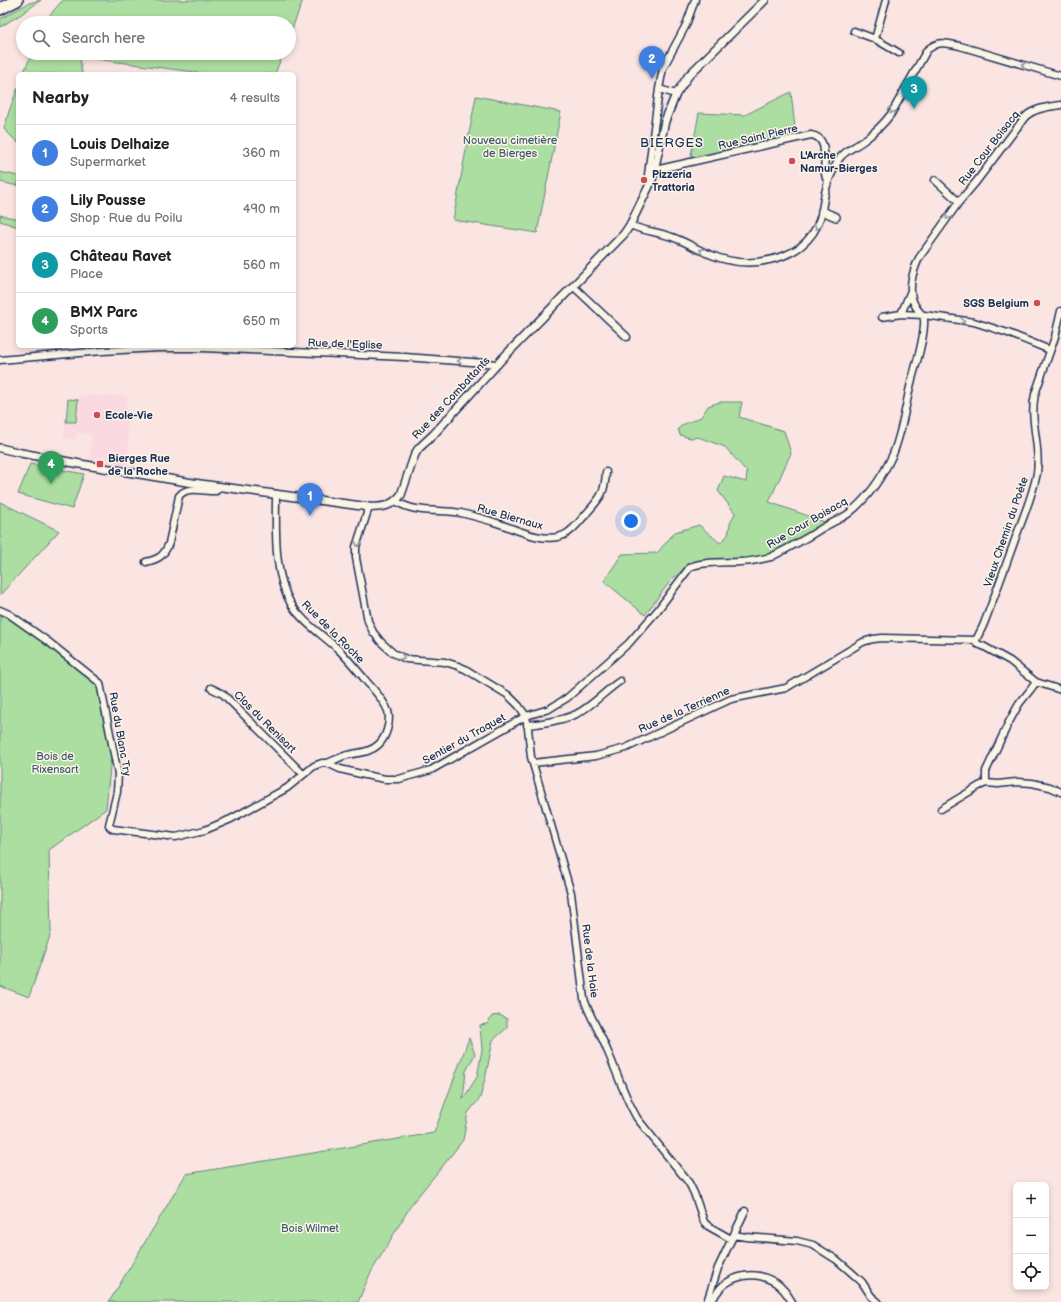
<!DOCTYPE html>
<html lang="en">
<head>
<meta charset="utf-8">
<style>
	:root { --surface:#fff; --page:#f2f2f2; --text:#222; --muted:#767676; --line:#e0e0e0; --accent:#d1495b }
	body { margin:0; font-family:"Balsamiq Sans",sans-serif; background:var(--page); color:var(--text) }
	.controls { position:absolute; right:12px; bottom:12px; display:grid; overflow:hidden; border-radius:6px; box-shadow:0 2px 6px #0003 }
	.controls button { width:36px; height:36px; display:grid; place-items:center; padding:0; border:0; border-bottom:1px solid var(--line); background:var(--surface); color:var(--text); font:20px sans-serif }
	.you { position:absolute; left:631px; top:521px; width:14px; height:14px; margin:-10px; border:3px solid #fff; border-radius:50%; background:#1a73e8; box-shadow:0 0 0 6px #1a73e833 }
	.badge { display:grid; place-items:center; width:26px; height:26px; border-radius:50%; background:var(--accent); color:#fff; font-size:13px; font-weight:700 }
	.pin { position:absolute; translate:-50% -33px; filter:drop-shadow(0 1px 2px #0008) }
	.pin::after { content:''; position:absolute; top:21px; width:14px; height:12px; background:inherit; clip-path:polygon(0 0,100% 0,50% 100%) }
	.list { margin:0; padding:0; list-style:none }
	h2 { display:flex; justify-content:space-between; align-items:center; height:52px; margin:0; padding:0 16px; font-size:17px }
	h2 small { font-size:13px; font-weight:400; color:var(--muted) }
	.list li { display:grid; grid-template-columns:26px 1fr auto; gap:12px; align-items:center; box-sizing:border-box; height:56px; padding:0 16px; border-top:1px solid var(--line) }
	.list b { display:block; font-size:15px; white-space:nowrap }
	.list p { margin:0; font-size:13px; white-space:nowrap; color:var(--muted) }
	.list em { font-size:13px; font-style:normal; color:var(--muted) }
	.icon { flex:none; width:22px; height:22px; fill:none; stroke:currentColor; stroke-width:2; stroke-linecap:round; stroke-linejoin:round }
	.map { position:relative; flex:none; width:1061px; height:1302px; overflow:hidden }
	.search { position:absolute; background:var(--surface); box-shadow:0 2px 6px #0003; left:16px; top:16px; width:280px; height:44px; display:flex; align-items:center; gap:10px; box-sizing:border-box; padding:0 14px; border-radius:22px; color:var(--muted); font-size:15px }
	.panel { position:absolute; background:var(--surface); box-shadow:0 2px 6px #0003; left:16px; top:72px; width:280px; height:276px; border-radius:6px }
	.map>svg:first-child { display:block }
	.built { fill:#fadae0 }
	.green { fill:#abdea0; stroke:#63867f }
	.lines { fill:none; stroke-linecap:round; stroke-linejoin:round }
	.minor-casing { stroke:#1b2f5e; stroke-width:9 }
	.tertiary-casing { stroke:#1b2f5e; stroke-width:10 }
	.motorway-casing { stroke:#1b2f5e; stroke-width:14 }
	.minor { stroke:#fcf5e5; stroke-width:6 }
	.tertiary { stroke:#fcf5e5; stroke-width:7 }
	.motorway { stroke:#fcf5e5; stroke-width:11 }
	.oneway { stroke:#8c92a2 }
	.poi-dot { fill:#d1495b; stroke:#fcf5e5; stroke-width:1.5 }
	.labels { text-anchor:middle; dominant-baseline:central; stroke-width:3; stroke-linejoin:round; paint-order:stroke }
	.street-label { font-size:11px; fill:#1b2f5e; stroke:#fcf5e5 }
	.park-label { font-size:11px; fill:#3f5b6e; stroke:#fcf5e5 }
	.poi-label { font-size:11px; font-weight:bold; fill:#1b2f5e; stroke:#fcf5e5; text-anchor:start }
	.quarter-label { font-size:13px; letter-spacing:1px; fill:#1b2f5e; stroke:#fcf5e5 }
</style>
</head>
<body>
<div class="map">
<svg width="1061" height="1302" viewBox="0 0 1061 1302">
	<rect width="100%" height="100%" fill="#fbe5e2"/>
	<filter id="ink" filterUnits="userSpaceOnUse"><feTurbulence type="fractalNoise" baseFrequency=".025" numOctaves="2"/><feDisplacementMap in="SourceGraphic" scale="8" xChannelSelector="R" yChannelSelector="G"/><feConvolveMatrix kernelMatrix="1 2 1 2 8 2 1 2 1" color-interpolation-filters="sRGB"/></filter>
	<g filter="url(#ink)">
		<path class="built" d="M79 395 127 396 129 469 90 461 91 434 77 433 76 441 64 438 67 398H79Z"/>
		<path class="green" d="M41 0 20 15 0 27V19L29 3Z
			M64 0H303L289 37V23H43L61 2Z
			M32 53H283L275 74H209L80 57 82 74H23Z
			M18 88V143L4 129 9 111Z
			M791 92 796 137 698 158 691 155 699 113 745 115Z
			M476 96 561 112 537 233 453 220Z
			M0 172 18 176V186L0 182Z
			M0 215 18 219V227L0 221Z
			M68 399 78 400 76 422H66Z
			M720 402H742L739 417 784 431 791 453 769 502 825 522 798 543 774 555 740 563 688 566 671 580 645 615 604 581 622 554 657 553 675 532 699 525 720 543 728 535 730 524 735 513 718 491 724 476 746 482 747 472 725 447 698 437 690 438 680 435 678 429 682 425 701 417 708 406Z
			M30 464 84 474 72 509 18 494Z
			M0 502 59 531 0 595 1 538 0 537Z
			M8 615 103 686 111 757 106 809 49 850 51 933 29 997 0 986V616Z
			M500 1015 507 1019V1028L493 1040 486 1075 480 1098 468 1113 463 1140 442 1167 413 1202 370 1274 358 1302H109L186 1174 434 1133 469 1038 475 1054 466 1071 463 1099 477 1077 482 1050 480 1025 487 1024 492 1016Z"/>
		<g class="lines">
			<defs>
				<path id="minor" d="M854 31 875 39 899 53
					M875 39 886 0
					M676 94 659 89 663 68 686 25 695 0
					M655 170 811 135C833 138 819 170 828 182
					M652 180 648 175 659 89
					M935 180 959 202
					M630 225C645 232 662 232 677 239 688 243 698 250 709 254 734 265 758 265 783 256 796 251 805 245 813 233 822 220 822 207 825 193 827 183 834 168 839 159 844 151 855 147 863 141 874 133 883 125 891 114L927 50C939 40 946 43 960 46L1061 76
					M573 286 627 337
					M901 314 910 293
					M882 317 901 314 924 315 974 322 1008 333 1050 350
					M0 360 102 351 158 348H203L405 357 498 364
					M276 494C276 529 273 573 291 604 303 623 323 635 339 650 349 660 358 671 367 682 375 691 384 700 388 711 391 722 386 738 378 745 368 754 356 752 344 756 338 758 333 761 327 763
					M396 501C414 514 441 509 461 513 473 516 485 519 497 523 516 529 544 544 564 535 573 531 580 521 586 514 600 498 605 494 606 472
					M369 507 356 547V558L368 621 373 632 381 642 393 653 406 659 445 662 458 666 465 669 508 695 519 706 526 716 528 728 531 757 571 893 584 999C590 1017 600 1032 607 1050 617 1072 624 1096 637 1118L689 1183 694 1193 704 1222 708 1226 731 1239
					M146 562C159 559 164 556 169 543L179 496C187 485 205 492 216 491L218 489 219 486
					M0 610 9 614 50 643 100 683 118 774 117 792 109 825 110 827 113 829 176 837 205 830 231 819 287 788 314 766 322 763H327L340 769 365 775 385 779H399L431 770 526 716 549 709 567 698 629 643 657 611 690 567C705 561 724 563 740 562 751 562 761 559 771 557 789 548 807 538 824 527 832 523 840 519 848 514 867 499 883 476 893 454 902 432 905 409 910 387 915 366 923 346 924 325 925 314 921 315 916 307 906 292 912 273 919 258L959 202 976 182 1025 117C1034 108 1049 107 1061 105
					M976 640 983 626C995 596 1006 565 1017 534 1024 515 1033 494 1037 473 1041 446 1029 421 1035 394L1055 337 1061 311
					M976 640 977 644 983 646 1010 661 1036 682 1061 690
					M211 688 223 694 303 774
					M527 725C539 724 563 720 574 715 589 709 605 691 620 681
					M533 763 596 756 626 748 731 699 786 688 863 642 873 639 882 638 976 640
					M986 783 998 784 1017 782 1032 783 1050 787 1061 792
					M941 809 979 786 986 783V771L1009 722 1019 704 1031 689 1036 682
					M734 1235 746 1237 797 1241 813 1245 837 1260 852 1273 862 1282 871 1296 878 1302
					M707 1302 718 1268 745 1211
					M712 1302C722 1276 753 1268 776 1283 783 1288 788 1295 792 1302"/>
				<path id="tertiary" d="M822 211 836 217
					M0 448 21 453 80 464 193 483 369 507C382 508 392 506 401 495L415 454 419 448 433 435 502 359 624 234 630 225 652 180 665 121 676 94 689 75 765 0"/>
				<path id="motorway" d="M0 9 17 0"/>
			</defs>
			<use href="#minor" class="minor-casing"/>
			<use href="#tertiary" class="tertiary-casing"/>
			<use href="#motorway" class="motorway-casing"/>
			<use href="#minor" class="minor"/>
			<use href="#tertiary" class="tertiary"/>
			<use href="#motorway" class="motorway"/>
		</g>
		<defs><path id="oneway-chevron" d="M-2-3.5L2.5 0L-2 3.5" fill="none" stroke-width="1.6" stroke-linecap="round" stroke-linejoin="round"/></defs>
		<g class="oneway">
			<use href="#oneway-chevron" transform="translate(1024 65) rotate(-163)"/>
			<use href="#oneway-chevron" transform="translate(892 111) rotate(122)"/>
			<use href="#oneway-chevron" transform="translate(948 217) rotate(127)"/>
			<use href="#oneway-chevron" transform="translate(817 227) rotate(116)"/>
			<use href="#oneway-chevron" transform="translate(702 251) rotate(-154)"/>
			<use href="#oneway-chevron" transform="translate(962 321) rotate(7)"/>
			<use href="#oneway-chevron" transform="translate(460 361) rotate(-176)"/>
			<use href="#oneway-chevron" transform="translate(358 544) rotate(104)"/>
			<use href="#oneway-chevron" transform="translate(402 657) rotate(21)"/>
		</g>
	</g>
	<g class="poi-dot">
		<circle cx="792" cy="161" r="4"/>
		<circle cx="644" cy="180" r="4"/>
		<circle cx="1037" cy="303" r="4"/>
		<circle cx="97" cy="415" r="4"/>
		<rect x="96" y="460" width="8" height="8" rx="2"/>
	</g>
	<g class="labels">
		<g class="street-label">
			<text transform="translate(758 137) rotate(-13)">Rue Saint Pierre</text>
			<text transform="translate(989 148) rotate(-52)">Rue Cour Boisacq</text>
			<text transform="translate(345 344) rotate(2)">Rue de l'Eglise</text>
			<text transform="translate(451 398) rotate(-47)">Rue des Combattants</text>
			<text transform="translate(510 517) rotate(16)">Rue Biernaux</text>
			<text transform="translate(807 523) rotate(-30)">Rue Cour Boisacq</text>
			<text transform="translate(1006 532) rotate(-71)">Vieux Chemin du Poète</text>
			<text transform="translate(333 632) rotate(45)">Rue de la Roche</text>
			<text transform="translate(684 710) rotate(-24)">Rue de la Terrienne</text>
			<text transform="translate(265 722) rotate(45)">Clos du Renisart</text>
			<text transform="translate(120 734) rotate(80)">Rue du Blanc Try</text>
			<text transform="translate(464 739) rotate(-29)">Sentier du Traquet</text>
			<text transform="translate(590 961) rotate(83)">Rue de la Haie</text>
		</g>
		<g class="park-label">
			<text x="510" y="140">Nouveau cimetière<tspan x="510" dy="13">de Bierges</tspan></text>
			<text x="55" y="756">Bois de<tspan x="55" dy="13">Rixensart</tspan></text>
			<text x="310" y="1228">Bois Wilmet</text>
		</g>
		<g class="poi-label">
			<text x="800" y="155">L'Arche<tspan x="800" dy="13">Namur-Bierges</tspan></text>
			<text x="652" y="174">Pizzeria<tspan x="652" dy="13">Trattoria</tspan></text>
			<text x="1029" y="303" text-anchor="end">SGS Belgium</text>
			<text x="105" y="415">Ecole-Vie</text>
			<text x="108" y="458">Bierges Rue<tspan x="108" dy="13">de la Roche</tspan></text>
		</g>
		<g class="quarter-label">
			<text x="672" y="143">BIERGES</text>
		</g>
	</g>
</svg>
<div class="controls">
<button>+</button>
<button>−</button>
<button><svg class="icon" aria-label="locate" viewBox="0 0 24 24"><circle cx="12" cy="12" r="6"/><path d="M12 2v4M12 18v4M2 12h4M18 12h4"/></svg></button>
</div>
<div class="you"></div>
<div class="pin badge" style="left:310px;top:516px;background:#3f7fe0">1</div>
<div class="pin badge" style="left:652px;top:79px;background:#3f7fe0">2</div>
<div class="pin badge" style="left:914px;top:109px;background:#0f9aa8">3</div>
<div class="pin badge" style="left:51px;top:484px;background:#2e9e5b">4</div>
<div class="search"><svg class="icon" aria-label="search" viewBox="0 0 24 24"><circle cx="10" cy="10" r="6"/><path d="M15 15l6 6"/></svg>Search here</div>
<section class="panel">
<h2>Nearby<small>4 results</small></h2>
<ul class="list">
<li><span class="badge" style="background:#3f7fe0">1</span><div><b>Louis Delhaize</b><p>Supermarket</p></div><em>360 m</em></li>
<li><span class="badge" style="background:#3f7fe0">2</span><div><b>Lily Pousse</b><p>Shop · Rue du Poilu</p></div><em>490 m</em></li>
<li><span class="badge" style="background:#0f9aa8">3</span><div><b>Château Ravet</b><p>Place</p></div><em>560 m</em></li>
<li><span class="badge" style="background:#2e9e5b">4</span><div><b>BMX Parc</b><p>Sports</p></div><em>650 m</em></li>
</ul>
</section>
</div>
</body>
</html>
